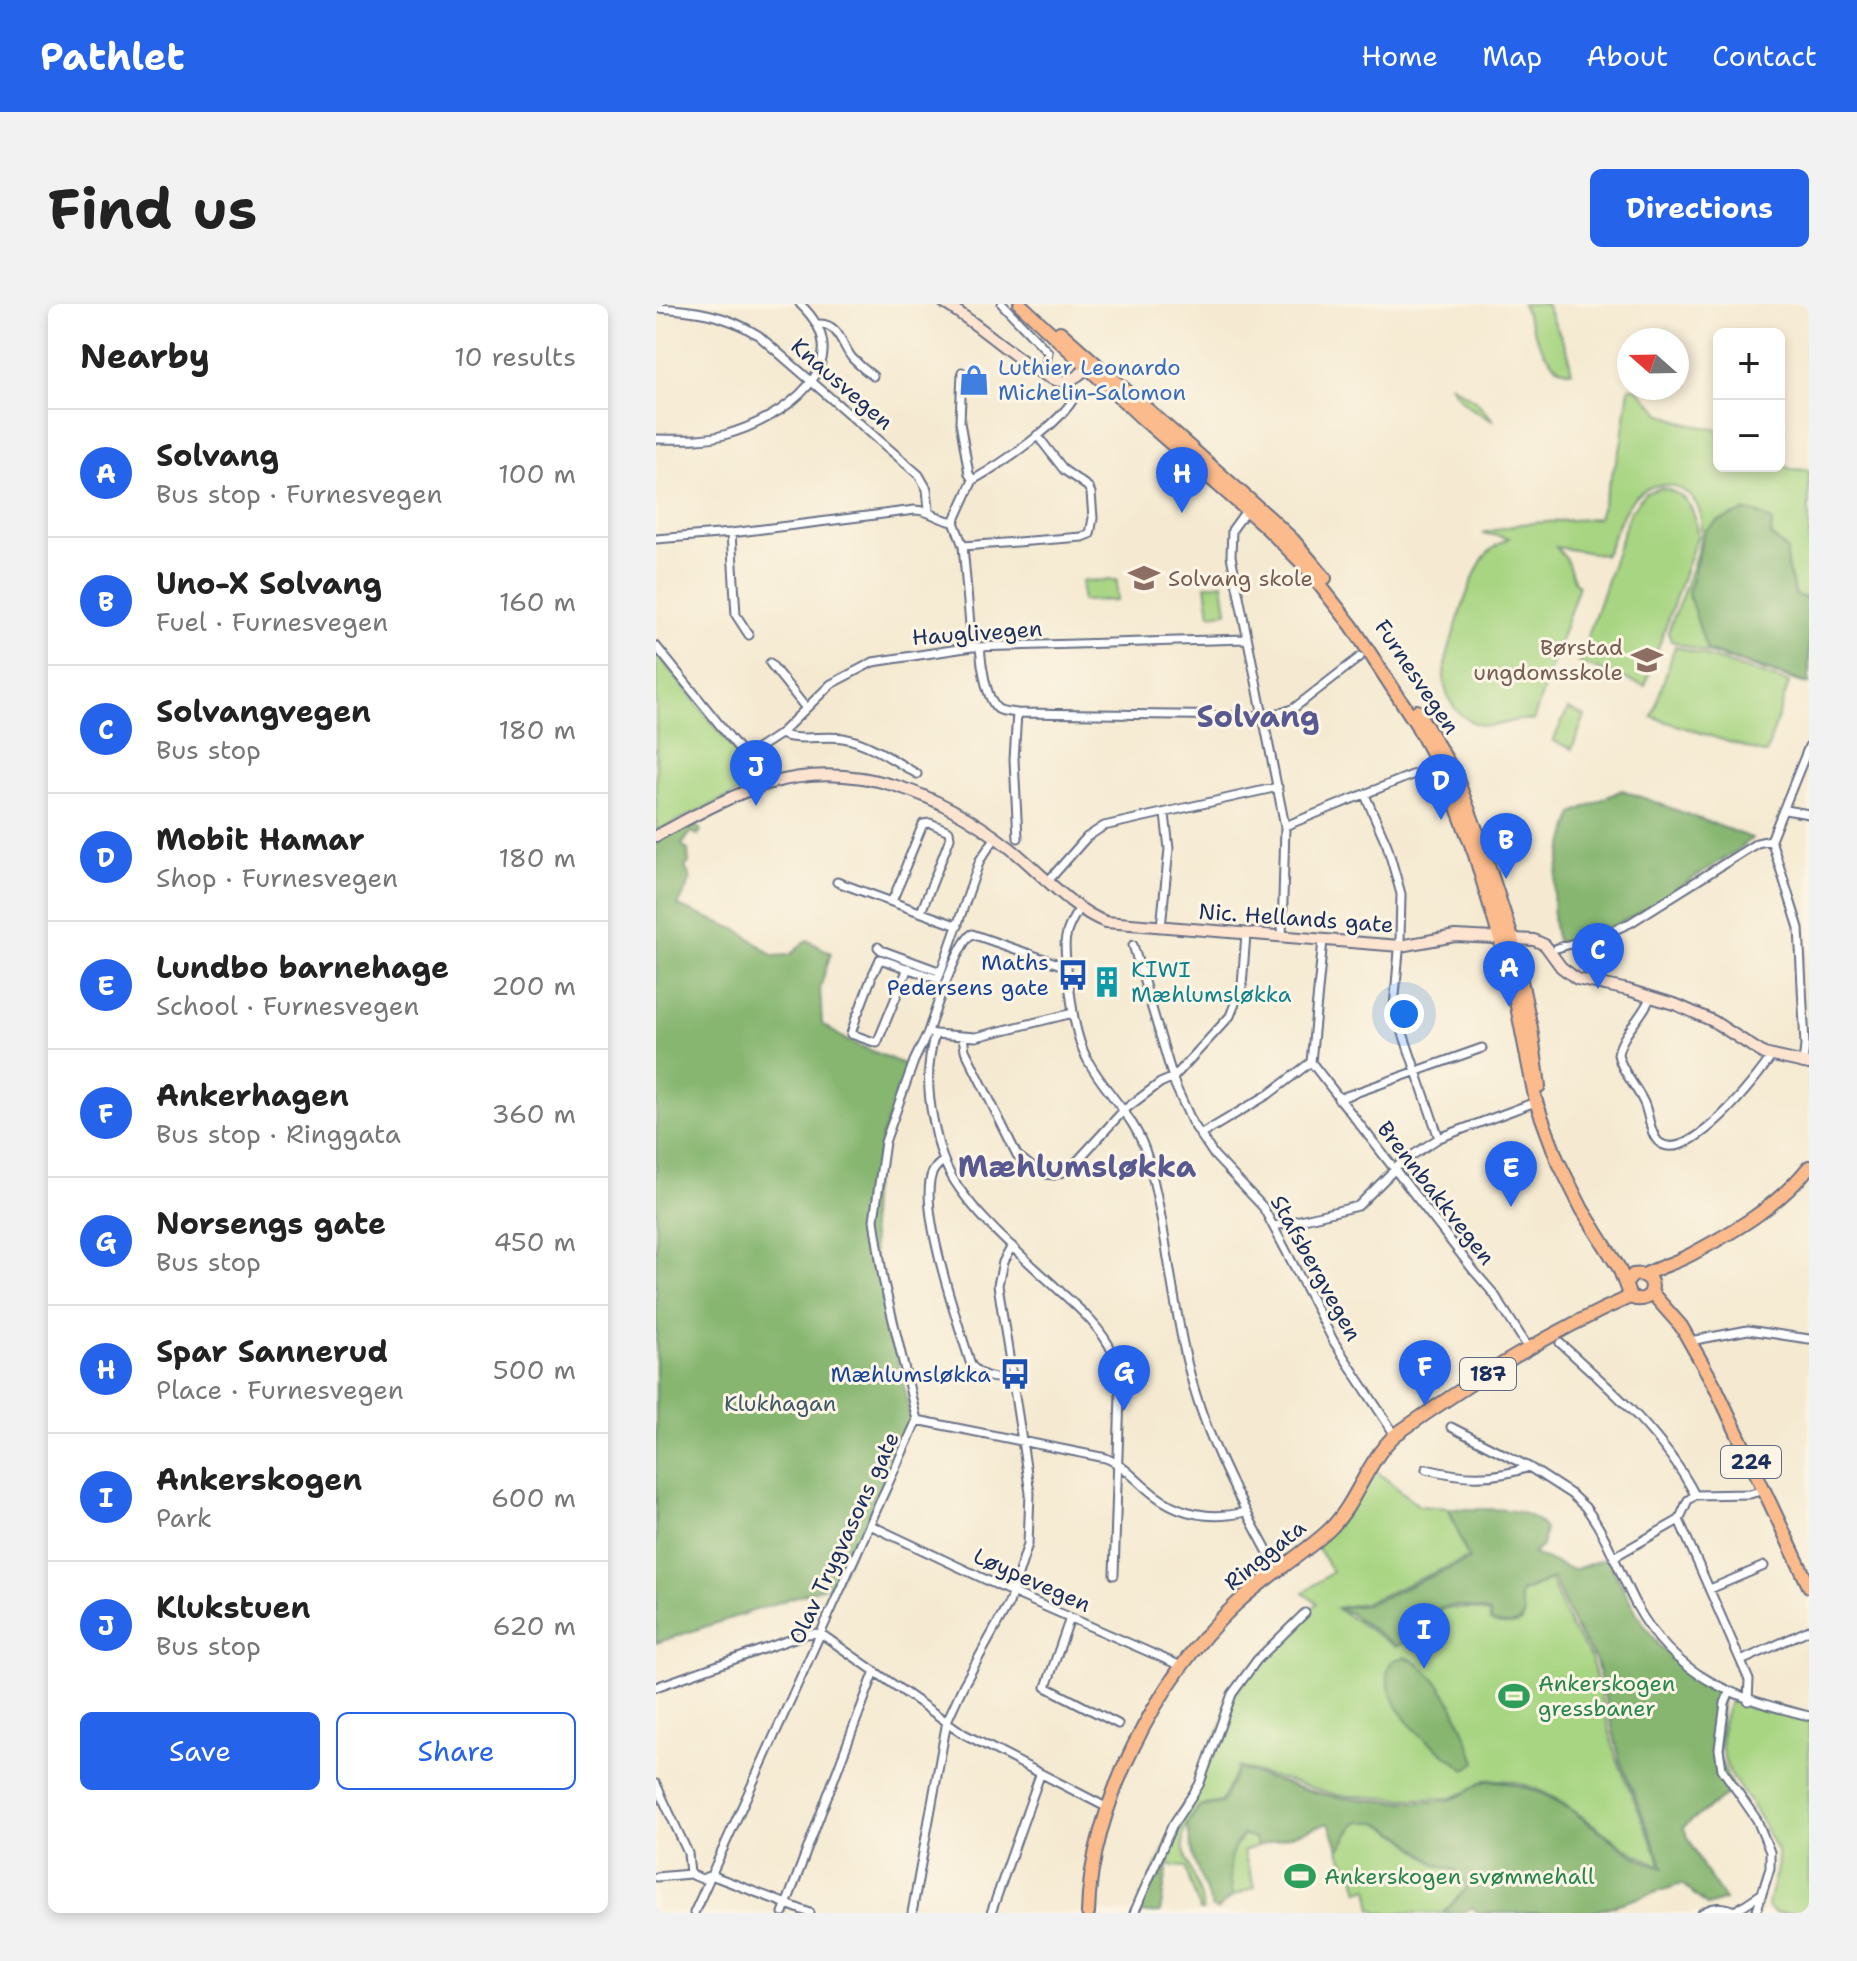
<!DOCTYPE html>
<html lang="en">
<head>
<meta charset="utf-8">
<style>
	:root { --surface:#fff; --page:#f2f2f2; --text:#222; --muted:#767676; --line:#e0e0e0; --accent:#2563eb }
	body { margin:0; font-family:"Shantell Sans",sans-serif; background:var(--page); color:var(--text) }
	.controls { position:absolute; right:24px; top:24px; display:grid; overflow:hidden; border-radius:12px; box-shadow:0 4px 12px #0003 }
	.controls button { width:72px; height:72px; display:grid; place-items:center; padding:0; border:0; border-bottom:2px solid var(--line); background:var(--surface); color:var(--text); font:40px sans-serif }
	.compass { position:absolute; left:961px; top:24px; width:72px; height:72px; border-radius:50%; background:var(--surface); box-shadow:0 4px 12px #0003; rotate:290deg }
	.you { position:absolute; left:748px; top:710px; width:28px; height:28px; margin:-20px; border:6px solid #fff; border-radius:50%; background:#1a73e8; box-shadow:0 0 0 12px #1a73e833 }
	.badge { display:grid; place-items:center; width:52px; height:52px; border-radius:50%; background:var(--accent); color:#fff; font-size:26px; font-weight:700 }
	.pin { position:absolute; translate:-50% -66px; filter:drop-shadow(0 2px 4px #0008) }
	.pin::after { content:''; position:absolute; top:42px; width:28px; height:24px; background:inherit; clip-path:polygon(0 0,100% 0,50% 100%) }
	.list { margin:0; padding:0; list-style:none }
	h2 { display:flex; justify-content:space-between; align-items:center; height:104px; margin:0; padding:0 32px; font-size:34px }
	h2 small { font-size:26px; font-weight:400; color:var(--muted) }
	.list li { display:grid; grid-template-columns:52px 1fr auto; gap:24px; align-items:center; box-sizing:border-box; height:128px; padding:0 32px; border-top:2px solid var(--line) }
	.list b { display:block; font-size:30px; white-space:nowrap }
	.list p { margin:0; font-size:26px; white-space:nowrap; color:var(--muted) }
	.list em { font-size:26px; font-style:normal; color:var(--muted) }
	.actions { display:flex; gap:16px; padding:24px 32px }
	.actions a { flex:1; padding:18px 0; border:2px solid var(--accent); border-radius:12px; text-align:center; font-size:28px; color:var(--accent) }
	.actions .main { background:var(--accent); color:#fff }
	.map { position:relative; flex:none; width:1153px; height:1609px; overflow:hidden; border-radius:12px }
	header { display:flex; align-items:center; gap:48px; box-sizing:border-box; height:112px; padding:0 40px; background:var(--accent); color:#fff }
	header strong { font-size:38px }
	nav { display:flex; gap:44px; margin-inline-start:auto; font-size:28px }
	.intro { display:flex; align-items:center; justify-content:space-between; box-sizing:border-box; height:192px; padding:0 48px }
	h1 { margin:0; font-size:56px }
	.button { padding:20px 36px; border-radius:12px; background:var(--accent); color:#fff; font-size:28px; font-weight:700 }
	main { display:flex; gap:48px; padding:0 48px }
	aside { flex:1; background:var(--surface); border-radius:12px; box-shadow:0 4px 12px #0003 }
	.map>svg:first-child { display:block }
	.green { fill:#a8d582; stroke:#628270; stroke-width:2 }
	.forest { fill:#86b670; stroke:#507267; stroke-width:2 }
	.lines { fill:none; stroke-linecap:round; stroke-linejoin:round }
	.street-casing { stroke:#677086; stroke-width:11 }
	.secondary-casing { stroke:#677086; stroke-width:14 }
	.primary-casing { stroke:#677086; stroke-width:16 }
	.street { stroke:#fff; stroke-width:7 }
	.secondary { stroke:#fde4d1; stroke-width:10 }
	.primary { stroke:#fbbb8c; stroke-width:12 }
	.labels { text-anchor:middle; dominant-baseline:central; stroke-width:6; stroke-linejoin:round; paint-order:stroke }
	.shield { fill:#fcf5e5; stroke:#5e6a86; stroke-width:2 }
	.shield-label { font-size:20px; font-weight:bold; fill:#1b2f5e }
	.shop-label { font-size:22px; fill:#366cbe; stroke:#fcf5e5; text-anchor:start }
	.street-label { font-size:22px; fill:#1b2f5e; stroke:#fcf5e5 }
	.education-label { font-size:22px; fill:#785e54; stroke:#fcf5e5; text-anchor:start }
	.transit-label { font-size:22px; fill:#164399; stroke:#fcf5e5; text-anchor:end }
	.culture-label { font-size:22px; fill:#0d838f; stroke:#fcf5e5; text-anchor:start }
	.park-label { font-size:22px; fill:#3e5867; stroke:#fcf5e5 }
	.leisure-label { font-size:22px; fill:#27864d; stroke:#fcf5e5; text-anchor:start }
	.district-label { font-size:30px; font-weight:bold; fill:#595991; stroke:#fcf5e5 }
</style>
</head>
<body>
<header>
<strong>Pathlet</strong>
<nav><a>Home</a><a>Map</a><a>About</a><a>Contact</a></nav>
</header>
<div class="intro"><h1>Find us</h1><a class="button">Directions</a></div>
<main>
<aside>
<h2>Nearby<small>10 results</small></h2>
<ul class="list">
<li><span class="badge">A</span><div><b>Solvang</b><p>Bus stop · Furnesvegen</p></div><em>100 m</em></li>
<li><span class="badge">B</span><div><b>Uno-X Solvang</b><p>Fuel · Furnesvegen</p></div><em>160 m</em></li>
<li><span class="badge">C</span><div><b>Solvangvegen</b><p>Bus stop</p></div><em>180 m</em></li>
<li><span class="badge">D</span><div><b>Mobit Hamar</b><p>Shop · Furnesvegen</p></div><em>180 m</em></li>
<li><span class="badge">E</span><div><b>Lundbo barnehage</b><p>School · Furnesvegen</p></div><em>200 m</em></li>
<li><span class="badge">F</span><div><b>Ankerhagen</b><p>Bus stop · Ringgata</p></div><em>360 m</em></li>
<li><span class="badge">G</span><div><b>Norsengs gate</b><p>Bus stop</p></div><em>450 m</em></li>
<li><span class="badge">H</span><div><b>Spar Sannerud</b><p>Place · Furnesvegen</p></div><em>500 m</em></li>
<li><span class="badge">I</span><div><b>Ankerskogen</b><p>Park</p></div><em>600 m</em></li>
<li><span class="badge">J</span><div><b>Klukstuen</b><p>Bus stop</p></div><em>620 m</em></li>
</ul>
<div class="actions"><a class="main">Save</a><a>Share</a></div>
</aside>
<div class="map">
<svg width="1153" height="1609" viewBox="0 0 1153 1609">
	<rect width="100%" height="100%" fill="#fcf5e5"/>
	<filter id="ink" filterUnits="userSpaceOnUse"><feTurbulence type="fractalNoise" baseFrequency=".0125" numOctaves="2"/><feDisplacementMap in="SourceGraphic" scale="16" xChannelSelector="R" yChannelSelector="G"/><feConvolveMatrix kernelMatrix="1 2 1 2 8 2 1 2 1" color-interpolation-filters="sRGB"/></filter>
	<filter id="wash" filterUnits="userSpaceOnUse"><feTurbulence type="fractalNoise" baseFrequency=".006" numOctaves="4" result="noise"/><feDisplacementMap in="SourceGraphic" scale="32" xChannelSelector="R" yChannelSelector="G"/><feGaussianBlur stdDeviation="1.8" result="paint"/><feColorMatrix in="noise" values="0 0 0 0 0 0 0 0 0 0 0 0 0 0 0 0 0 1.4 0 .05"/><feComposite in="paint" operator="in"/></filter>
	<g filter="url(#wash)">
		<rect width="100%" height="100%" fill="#f5ead1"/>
		<path class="green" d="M866 0H890L913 51 915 68C888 66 876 21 866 0Z
			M794 80 820 97 838 117C819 108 804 98 794 80Z
			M973 84H980L1006 110 1032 120 1063 126V162L1123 160 1135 165 1153 166V295L1140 291 1131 262V246L1115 231 1114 224 1074 214 1062 217 1051 346 1153 381 1015 337 1012 328C1022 299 1048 244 1045 215 1042 184 1005 170 981 191 967 202 957 235 949 251L900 243 910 255 919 279 923 281 877 417C854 410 835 435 807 412 795 403 789 389 788 374 787 355 816 268 829 252 835 244 844 239 853 234L826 229 865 220 942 214 965 142Z
			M1005 184C1031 189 1041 207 1041 232L989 382 923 359 974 208 989 189Z
			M461 276V296L426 297V277Z
			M567 279 571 308 554 310 550 281Z
			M1019 342 1133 379 1110 450 996 413Z
			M0 349 94 465 98 479 96 482 0 527Z
			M912 405 929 412 916 445 897 437Z
			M717 1164 763 1202 792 1204 812 1254 708 1299 680 1304 740 1343 759 1331 770 1312 788 1304 816 1305 833 1310 834 1317C845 1322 855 1323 866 1318 870 1307 861 1300 865 1289L895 1276 914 1322 935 1354 960 1453 1006 1562C993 1556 979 1550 967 1542 923 1513 886 1472 829 1476L817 1485 795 1494 750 1495 681 1491 582 1463 565 1498 543 1502C538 1510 528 1521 527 1531 525 1558 546 1581 547 1607H544L529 1563 510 1561 503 1567 501 1575 496 1573 515 1529 534 1497 577 1392 601 1360 661 1299 647 1289 676 1268 660 1241Z
			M1074 1397 1153 1417V1609H1119L1112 1603C1113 1586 1125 1565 1121 1548 1120 1543 1115 1537 1113 1532 1091 1479 1047 1467 1074 1397Z
			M704 1518H721L746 1533 780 1561 799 1566 812 1583 787 1609H721L719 1605H716L712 1584 703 1587 698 1568 691 1570 690 1560 683 1546 698 1522Z
			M588 1531 600 1535 601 1542 587 1547 599 1583 577 1592C573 1571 570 1547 588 1531Z"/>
		<path class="forest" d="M1089 207 1101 209 1116 217 1115 231 1131 246V262L1139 291 1153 295V380L1051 346 1032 289 1043 249 1049 226 1062 217Z
			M966 486 1096 534 1082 546 976 613 946 627 902 640C888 598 906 549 917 509Z
			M30 520 43 524 45 527 42 531 35 528 26 541 32 546 33 559 29 563 35 575 22 602 84 627 118 652 134 651 151 636 175 649 164 684 166 720 190 736 252 762 226 833 215 891 214 915 218 951 253 1105 254 1120 181 1279 0 1339V535Z
			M793 1204C823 1208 870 1197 889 1225L886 1242 877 1250 917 1266 951 1254 983 1313 1004 1343 1062 1384 1066 1393 1062 1452 1077 1486 1027 1523 1048 1565 1069 1596 1052 1602 1026 1580 934 1609H823L816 1603 807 1609H787L812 1583 800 1566 780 1560 746 1532 722 1518H704L698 1521 683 1546 673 1519 601 1542 599 1535 587 1531C570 1547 573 1571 577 1592L561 1606 556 1603 538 1557 531 1521 543 1503 565 1499 582 1465C615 1474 649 1488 682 1493 717 1497 757 1500 792 1496 807 1494 817 1481 830 1477 839 1475 851 1479 860 1481 921 1494 952 1548 1008 1564L964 1456 940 1357 918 1322 897 1274 865 1288 863 1293 868 1311C862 1324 846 1322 835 1317L834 1309C815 1302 789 1297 771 1311 759 1320 761 1334 741 1342L693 1309 681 1304 709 1301 813 1256Z
			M750 1353C789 1370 806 1419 820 1458L809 1466C791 1451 764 1433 750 1416 741 1404 722 1369 737 1357 741 1354 746 1354 750 1353Z
			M512 1560 504 1609H481L496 1573 503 1575 508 1563Z"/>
	</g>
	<g filter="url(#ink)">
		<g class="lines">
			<defs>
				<path id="street" d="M346 0 392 48 388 71
					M0 4C38 6 69 10 102 31L263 171 271 185 273 206
					M162 20C183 18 186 43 197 55 203 61 210 67 217 72
					M306 68 304 118 313 170 317 176 298 218 307 242 316 343
					M0 135C23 135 45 137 68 131 125 116 208 60 144 0
					M317 176C345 160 405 120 419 92L412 76
					M592 204 576 226 575 252 629 522 626 633
					M75 229 80 311 93 331
					M0 235 75 229 259 206C274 206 283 216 298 218
					M307 242 426 233 434 230 437 214 435 189 432 183 408 166 381 131
					M0 342 96 461 106 482
					M324 343C325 358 330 396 342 405 347 408 355 408 361 409L597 412 628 408 638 404 704 353
					M114 359 149 403
					M361 409 358 456 362 534
					M124 430C142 438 167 431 187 434 214 439 237 456 261 470
					M89 453 124 430 175 380 217 358 316 343 590 335
					M709 491 731 541 745 590 744 636 738 703 783 834
					M1129 506 1153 510
					M629 522 776 463
					M1115 536 1143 624 1149 741 1147 760
					M1115 536 1153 442
					M249 564 267 520 274 519 293 527 294 534 265 608
					M393 576 431 533 448 522 622 483
					M181 578 302 622
					M236 597 248 569
					M424 604C405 630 408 642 412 672 416 701 418 729 431 755 449 789 480 813 491 852 511 922 515 996 533 1066 551 1138 586 1201 621 1265
					M505 623 513 545 509 510
					M477 641 519 781 536 818 558 851 607 903 678 1038 739 1131
					M222 643 225 646 285 668 324 556 340 533
					M901 644 950 630 974 619 1101 539 1115 536
					M217 670 224 655 282 675 285 668
					M995 692C987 713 966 729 962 750 965 767 981 783 988 799 993 810 994 832 1004 839 1034 860 1101 774 1115 753
					M203 707 215 675
					M417 709 320 733 279 730C270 759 271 786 277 815 281 835 285 855 296 873 320 914 371 956 406 989 425 1006 446 1025 457 1049 462 1063 463 1077 464 1091L458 1271
					M201 711 195 730 221 739 252 664
					M272 728C278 709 302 639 316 630L411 663
					M307 733 309 746 361 851 380 866 389 870 398 871 413 866 468 806 504 779 518 773 574 712 586 682 590 630
					M655 758 818 967 838 990 873 1045
					M682 795 826 744
					M544 831 613 790 655 758 667 636
					M287 857C280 862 275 868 274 877 267 918 302 1019 315 1061 326 1074 339 1075 355 1074
					M619 922 702 902 746 858 783 834 882 797
					M1034 1037 1092 1026 1153 1035
					M904 1039C954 1084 1008 1131 1039 1191
					M261 1116 450 1154C467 1161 476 1172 490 1184 518 1209 552 1217 589 1208
					M795 1123 873 1163 915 1190 929 1203C952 1232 963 1269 980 1301 1019 1373 1078 1394 1153 1412
					M770 1165C807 1174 836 1176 873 1163
					M1023 1216 1093 1376 1092 1397
					M214 1221 358 1289 525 1362
					M958 1253 1023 1216 1032 1196 1039 1191 1094 1190 1108 1186
					M1054 1285 1108 1262
					M414 1314 390 1383 462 1420
					M1085 1357 1153 1326
					M0 1383 150 1330 164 1329 308 1430 446 1501
					M1073 1389 1069 1399 1063 1445 1066 1465 1101 1516 1114 1548V1564L1100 1609
					M0 1480 32 1549 34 1570
					M0 1573 34 1570 46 1575 55 1571 154 1609
					M1079 1607 1105 1590
					M38 1609 261 1116 227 975 218 916 229 838 258 757 272 728 279 730
					M127 1609 219 1367
					M256 1609 291 1417 307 1382 353 1299 372 1240 374 1189 342 981 347 958 356 942
					M335 1609 384 1471
					M478 1609 516 1522 543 1481 576 1390 601 1356 649 1309
					M1046 1609C1060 1601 1070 1602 1084 1609"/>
				<path id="secondary" d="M289 0C318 15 380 74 404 77 417 78 427 68 436 59
					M0 532C36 513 72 492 111 480 199 454 284 489 354 544 381 565 419 608 450 618L744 642 799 632 878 636 889 641 905 663 921 675 972 686 1021 701 1057 717 1108 750 1153 760"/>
				<path id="primary" d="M364 0 487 115 609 222 648 261 696 322 759 418 791 477 819 551 855 672 880 798 901 855 926 905 963 964 974 993
					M404 28 616 216 637 236 669 274
					M761 407 799 470 824 536 856 634 875 724 883 782
					M988 971C1003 963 1019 959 1034 951 1079 927 1121 903 1153 863
					M970 979 977 971C1005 966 1000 1005 974 993
					M995 988 1025 1022 1060 1084 1153 1282
					M432 1609C434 1504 502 1373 578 1302 607 1274 644 1253 673 1226 701 1199 710 1158 739 1131 813 1079 891 1029 974 993"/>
			</defs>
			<use href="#street" class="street-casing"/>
			<use href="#secondary" class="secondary-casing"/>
			<use href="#primary" class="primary-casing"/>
			<use href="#street" class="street"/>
			<use href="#secondary" class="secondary"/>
			<use href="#primary" class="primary"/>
		</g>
	</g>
	<defs>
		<symbol id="shop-bare" viewBox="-9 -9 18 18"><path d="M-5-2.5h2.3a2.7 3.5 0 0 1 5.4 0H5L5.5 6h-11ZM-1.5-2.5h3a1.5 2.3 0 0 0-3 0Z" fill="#3f7fe0" stroke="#fcf5e5" stroke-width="2.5" paint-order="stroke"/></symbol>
		<symbol id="school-bare" viewBox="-9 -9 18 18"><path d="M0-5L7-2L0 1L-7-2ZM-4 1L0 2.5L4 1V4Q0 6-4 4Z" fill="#8d6e63" stroke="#fcf5e5" stroke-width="2.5" paint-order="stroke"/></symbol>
		<symbol id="bus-bare" viewBox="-9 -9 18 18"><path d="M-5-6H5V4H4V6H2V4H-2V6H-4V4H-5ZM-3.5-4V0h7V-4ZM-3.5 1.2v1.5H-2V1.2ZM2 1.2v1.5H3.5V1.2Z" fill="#1a4fb4" stroke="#fcf5e5" stroke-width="2.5" paint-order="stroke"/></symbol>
		<symbol id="building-bare" viewBox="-9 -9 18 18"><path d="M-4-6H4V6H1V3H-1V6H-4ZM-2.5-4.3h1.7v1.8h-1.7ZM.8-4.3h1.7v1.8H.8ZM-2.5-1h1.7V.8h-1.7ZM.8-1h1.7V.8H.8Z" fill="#0f9aa8" stroke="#fcf5e5" stroke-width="2.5" paint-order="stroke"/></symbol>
		<symbol id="stadium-bare" viewBox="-9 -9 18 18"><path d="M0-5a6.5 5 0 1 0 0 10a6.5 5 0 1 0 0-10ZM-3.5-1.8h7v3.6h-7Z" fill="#2e9e5b" stroke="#fcf5e5" stroke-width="2.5" paint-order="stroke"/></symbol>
	</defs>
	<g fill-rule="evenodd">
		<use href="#shop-bare" x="296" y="54" width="44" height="44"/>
		<use href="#school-bare" x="466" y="252" width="44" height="44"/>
		<use href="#school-bare" x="969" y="334" width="44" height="44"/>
		<use href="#bus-bare" x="395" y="649" width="44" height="44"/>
		<use href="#building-bare" x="429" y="656" width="44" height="44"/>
		<use href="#bus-bare" x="337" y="1048" width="44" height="44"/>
		<use href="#stadium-bare" x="836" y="1370" width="44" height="44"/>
		<use href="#stadium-bare" x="622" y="1550" width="44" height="44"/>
	</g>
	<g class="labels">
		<g class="shield">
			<rect x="804" y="1054" width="56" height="32" rx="6"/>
			<rect x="1065" y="1142" width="60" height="32" rx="6"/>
		</g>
		<g class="shield-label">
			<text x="832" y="1070">187</text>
			<text x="1095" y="1158">224</text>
		</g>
		<g class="shop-label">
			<text x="342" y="63">Luthier Leonardo<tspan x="342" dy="25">Michelin-Salomon</tspan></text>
		</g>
		<g class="street-label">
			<text transform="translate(186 80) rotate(41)">Knausvegen</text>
			<text transform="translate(321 329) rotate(-4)">Hauglivegen</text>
			<text transform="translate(761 373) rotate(56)">Furnesvegen</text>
			<text transform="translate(640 614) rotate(4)">Nic. Hellands gate</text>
			<text transform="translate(780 889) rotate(52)">Brennbakkvegen</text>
			<text transform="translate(660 964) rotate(61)">Stafsbergvegen</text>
			<text transform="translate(188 1234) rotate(-65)">Olav Trygvasons gate</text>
			<text transform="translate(609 1251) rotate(-39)">Ringgata</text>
			<text transform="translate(376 1276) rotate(24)">Løypevegen</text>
		</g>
		<g class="education-label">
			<text x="512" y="274">Solvang skole</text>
			<text x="967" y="343" text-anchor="end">Børstad<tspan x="967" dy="25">ungdomsskole</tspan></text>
		</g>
		<g class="transit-label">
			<text x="393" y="658">Maths<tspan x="393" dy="25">Pedersens gate</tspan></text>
			<text x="335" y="1070">Mæhlumsløkka</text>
		</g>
		<g class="culture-label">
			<text x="475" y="665">KIWI<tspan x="475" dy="25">Mæhlumsløkka</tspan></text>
		</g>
		<g class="park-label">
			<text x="124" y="1099">Klukhagan</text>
		</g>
		<g class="leisure-label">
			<text x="882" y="1379">Ankerskogen<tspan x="882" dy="25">gressbaner</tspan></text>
			<text x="668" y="1572">Ankerskogen svømmehall</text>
		</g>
		<g class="district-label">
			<text x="602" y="412">Solvang</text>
			<text x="421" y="862">Mæhlumsløkka</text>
		</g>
	</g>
</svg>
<div class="controls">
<button>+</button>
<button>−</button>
</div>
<svg class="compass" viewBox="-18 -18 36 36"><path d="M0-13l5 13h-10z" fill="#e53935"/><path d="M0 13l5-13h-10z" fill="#767676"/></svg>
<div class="you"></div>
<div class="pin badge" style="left:853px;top:703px">A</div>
<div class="pin badge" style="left:850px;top:575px">B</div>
<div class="pin badge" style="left:942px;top:685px">C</div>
<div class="pin badge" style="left:785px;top:516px">D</div>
<div class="pin badge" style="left:855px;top:903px">E</div>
<div class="pin badge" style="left:769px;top:1102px">F</div>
<div class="pin badge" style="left:468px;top:1107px">G</div>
<div class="pin badge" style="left:526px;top:209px">H</div>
<div class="pin badge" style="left:768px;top:1365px">I</div>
<div class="pin badge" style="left:100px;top:502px">J</div>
</div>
</main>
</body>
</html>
